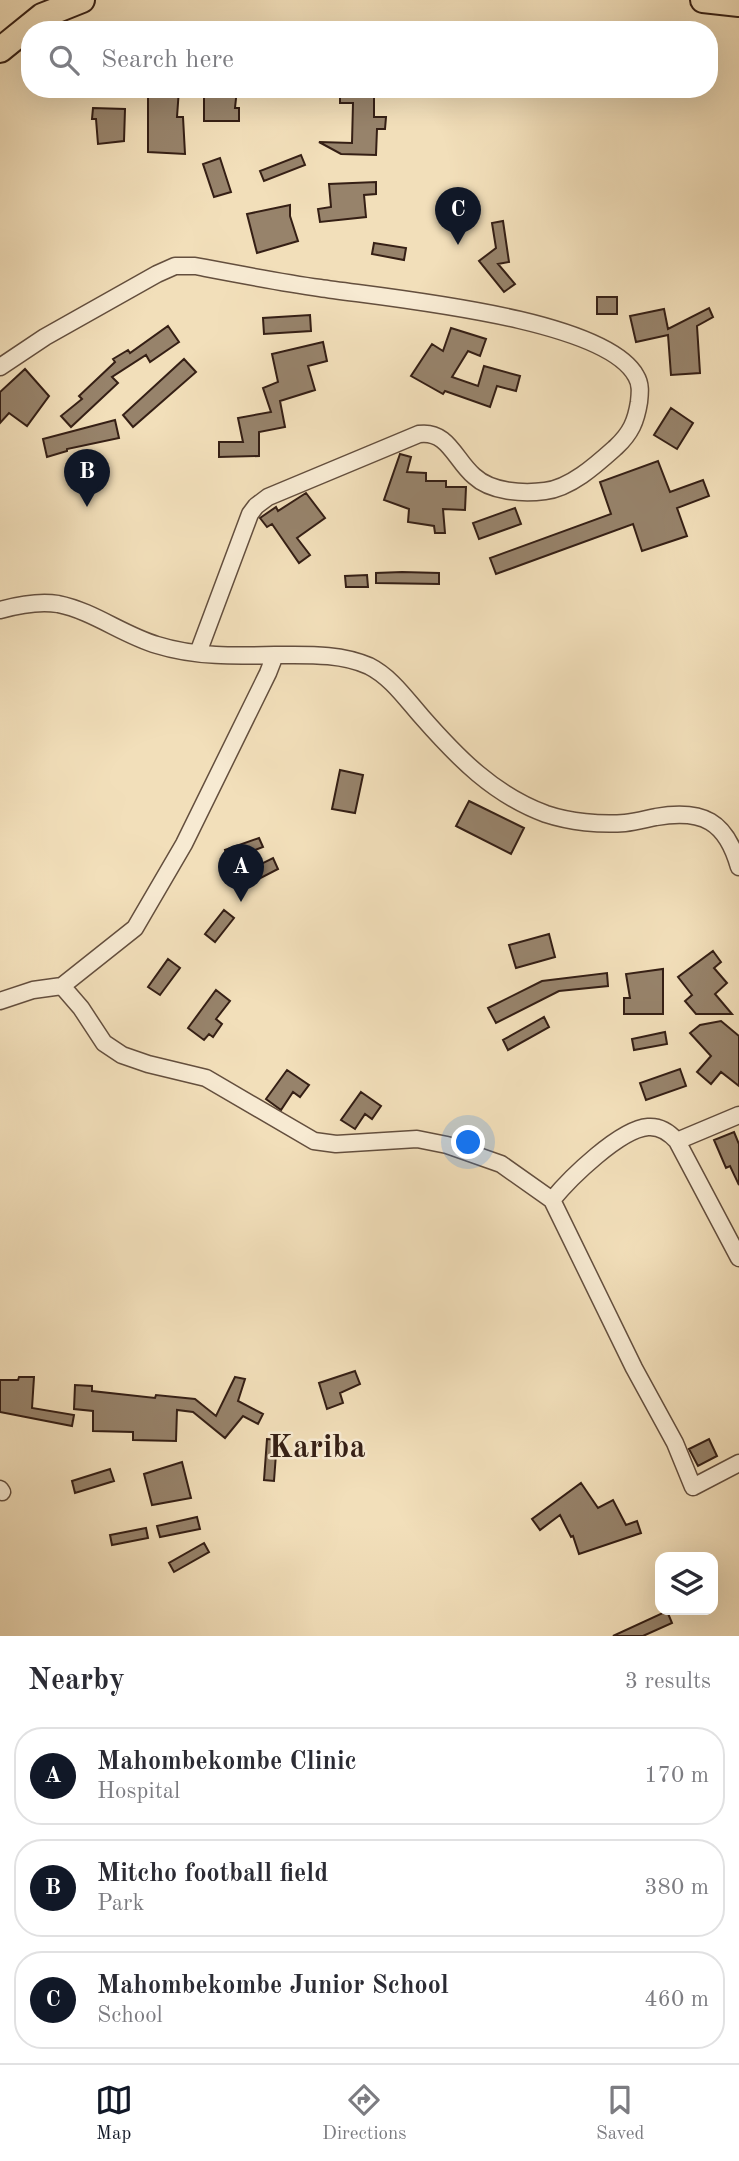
<!DOCTYPE html>
<html lang="en">
<head>
<meta charset="utf-8">
<style>
	:root { --surface:#fff; --page:#f7f7f7; --text:#2b2b33; --muted:#7c7c81; --line:#e1e1e2; --accent:#111827 }
	body { margin:0; font-family:"Old Standard TT",serif; background:var(--page); color:var(--text) }
	.controls { position:absolute; right:21px; bottom:21px; display:grid; overflow:hidden; border-radius:14px; box-shadow:0 7px 28px #0002 }
	.controls button { width:63px; height:63px; display:grid; place-items:center; padding:0; border:0; border-bottom:2px solid var(--line); background:var(--surface); color:var(--text); font:35px sans-serif }
	.you { position:absolute; left:469px; top:1143px; width:24px; height:24px; margin:-18px; border:5px solid #fff; border-radius:50%; background:#1a73e8; box-shadow:0 0 0 10px #1a73e833 }
	.badge { display:grid; place-items:center; width:46px; height:46px; border-radius:50%; background:var(--accent); color:#fff; font-size:23px; font-weight:700 }
	.pin { position:absolute; translate:-50% -58px; filter:drop-shadow(0 2px 4px #0008) }
	.pin::after { content:''; position:absolute; top:37px; width:24px; height:21px; background:inherit; clip-path:polygon(0 0,100% 0,50% 100%) }
	.list { margin:0; padding:0; list-style:none }
	h2 { display:flex; justify-content:space-between; align-items:center; height:91px; margin:0; padding:0 28px; font-size:30px }
	h2 small { font-size:23px; font-weight:400; color:var(--muted) }
	.list li { display:grid; grid-template-columns:46px 1fr auto; gap:21px; align-items:center; box-sizing:border-box; height:98px; margin:0 14px 14px; padding:0 14px; border:2px solid var(--line); border-radius:28px }
	.list b { display:block; font-size:26px; white-space:nowrap }
	.list p { margin:0; font-size:23px; white-space:nowrap; color:var(--muted) }
	.list em { font-size:23px; font-style:normal; color:var(--muted) }
	.icon { flex:none; width:38px; height:38px; fill:none; stroke:currentColor; stroke-width:2; stroke-linecap:round; stroke-linejoin:round }
	.map { position:relative; flex:none; width:739px; height:1636px; overflow:hidden }
	.search { position:absolute; background:var(--surface); box-shadow:0 7px 28px #0002; left:21px; right:21px; top:21px; height:77px; display:flex; align-items:center; gap:18px; box-sizing:border-box; padding:0 24px; border-radius:28px; color:var(--muted); font-size:26px }
	.sheet { height:427px; background:var(--surface) }
	nav { display:flex; justify-content:space-around; align-items:center; box-sizing:border-box; height:98px; border-top:2px solid var(--line); background:var(--surface); font-size:19px; color:var(--muted) }
	nav a { display:grid; justify-items:center; gap:4px }
	nav .on { color:var(--accent) }
	.map>svg:first-child { display:block }
	.building { fill:#97836b; stroke:#351f15; stroke-width:2 }
	.lines { fill:none; stroke-linecap:round; stroke-linejoin:round }
	.street-casing { stroke:#644f3e; stroke-width:19 }
	.primary-casing { stroke:#351f15; stroke-width:28 }
	.street { stroke:#f7ead2; stroke-width:16 }
	.primary { stroke:#f2dfba; stroke-width:24 }
	.labels { text-anchor:middle; dominant-baseline:central; stroke-width:5; stroke-linejoin:round; paint-order:stroke }
	.district-label { font-size:32px; font-weight:bold; fill:#351f15; stroke:#f7ead2 }
</style>
</head>
<body>
<div class="map">
<svg width="739" height="1636" viewBox="0 0 739 1636">
	<rect width="100%" height="100%" fill="#f2dfba"/>
	<filter id="stains"><feTurbulence type="fractalNoise" baseFrequency=".00286" numOctaves="4"/><feColorMatrix values="0 0 0 0 .2 0 0 0 0 .09 0 0 0 0 .02 0 0 0 .5 -.17"/></filter>
	<radialGradient id="worn" r=".72"><stop offset=".6" stop-color="#630" stop-opacity="0"/><stop offset="1" stop-color="#630" stop-opacity=".3"/></radialGradient>
	<path class="building" d="M148 89H179L177 117H183L185 154 148 152Z
		M204 89H237L235 108H239V121H204Z
		M340 91 374 92V117H386L385 129H377L376 155 341 154 319 142 352 143 353 103H340Z
		M93 108 125 109 124 141 98 144 96 119H92Z
		M301 155 305 165 264 181 260 171Z
		M220 158 231 192 214 197 203 164Z
		M376 182V194L364 195 366 217 320 222 318 209 331 207 329 184Z
		M290 205V216L298 241 257 253 247 214Z
		M503 221 509 262 498 264 515 284 504 292 479 261 496 248 492 223Z
		M374 243 406 248 404 260 372 254Z
		M597 297H617V314H597Z
		M709 308 713 317 697 326 700 373 671 375 668 335 636 342 630 316 664 309 668 329Z
		M310 315 311 331 264 334 263 318Z
		M168 326 179 342 150 362 146 355 112 377 118 383 71 427 61 416 82 399 79 396 115 362 113 359 128 350 130 353Z
		M451 328 486 339 480 356 468 351 452 377 478 386 484 366 520 376 516 391 497 386 490 407 445 391 443 394 411 376 432 344 443 351Z
		M323 342 327 361 308 366 315 390 280 401 285 427 259 432V456L219 457V442H243L238 418 271 412 263 388 278 382 272 354Z
		M184 359 196 372 133 427 123 415Z
		M25 369 49 396 27 426 9 413 0 423V392Z
		M671 408 693 423 677 449 654 435Z
		M115 420 119 438 67 449V451L47 457 43 439Z
		M400 454 411 457 407 472 426 473V481H446V487H466L465 510 443 509 445 533H435L434 526 408 522 409 509 384 500Z
		M658 461 670 492 703 480 709 496 677 508 687 536 642 551 633 524 496 574 490 558 611 514 600 482Z
		M306 493 325 518 297 538 310 555 299 563 272 524 267 527 260 518 276 507 278 511Z
		M515 508 521 524 479 539 473 523Z
		M402 572 439 573V584L376 583V573Z
		M367 575 368 587H346L345 576Z
		M340 770 363 775 355 813 332 809Z
		M469 801 524 828 511 854 456 826Z
		M259 838 263 847 228 860 225 850Z
		M273 858 278 869 245 886 239 875Z
		M224 910 234 918 215 942 205 934Z
		M549 934 555 957 516 968 509 945Z
		M713 951 721 962 714 968 727 983 715 994 732 1014H696L685 1001 692 995 678 977Z
		M168 959 180 968 160 995 148 987Z
		M663 969V1014H624V998H630L626 974Z
		M607 973 608 986 559 991 496 1023 488 1008 542 981Z
		M216 990 230 1001 216 1019 222 1024 213 1037 209 1034 204 1040 188 1028Z
		M544 1017 549 1027 508 1050 503 1040Z
		M721 1021 739 1036V1086L721 1072 711 1084 697 1072 711 1056 690 1033 700 1025Z
		M665 1032 667 1044 634 1050 632 1039Z
		M680 1069 686 1086 646 1100 640 1083Z
		M287 1070 309 1085 300 1097 293 1092 281 1110 266 1099Z
		M361 1092 381 1106 372 1119 365 1114 355 1129 341 1120Z
		M734 1132 739 1144V1185L730 1166 726 1168 714 1140Z
		M355 1371 360 1384 340 1393 343 1403 327 1409 319 1383Z
		M19 1377H34L32 1408 74 1415 72 1426 0 1412V1380H18Z
		M235 1377 245 1379 238 1401 263 1414 258 1424 243 1416 225 1438 193 1412 177 1410 176 1441 133 1440V1432L93 1431V1411L74 1409 75 1385 92 1386V1391L155 1398 156 1395 195 1399 216 1416Z
		M267 1439 277 1440 274 1481 264 1480Z
		M709 1439 717 1456 698 1466 689 1449Z
		M182 1462 191 1498 152 1505 144 1474Z
		M110 1469 114 1481 75 1493 72 1481Z
		M581 1483 598 1508 613 1500 626 1525 637 1521 641 1533 579 1554 573 1536 571 1537 560 1515 540 1530 532 1519Z
		M197 1517 200 1529 160 1537 157 1526Z
		M146 1528 148 1538 112 1545 110 1535Z
		M204 1543 209 1552 174 1572 169 1563Z
		M667 1611 672 1623 643 1636H613Z"/>
	<g class="lines">
		<defs>
			<path id="street" d="M0 367 45 337 157 274 175 266H195C237 274 278 282 320 288 385 298 604 317 636 376 641 384 640 393 639 402 636 421 631 433 616 447 597 464 571 488 545 491 523 494 491 492 474 476 455 460 448 430 419 434L268 497 256 506 250 514 198 653
				M0 610C18 605 40 601 58 604 93 611 123 635 157 645 195 657 236 656 275 655L268 673 184 844 135 928 62 986 33 990 0 1001
				M275 655C306 655 340 653 369 666 391 677 406 699 422 717 458 758 494 795 546 814 570 822 600 825 625 823 635 822 646 819 656 817 703 809 726 821 739 867
				M62 986 81 1008 104 1043 122 1055 148 1064 206 1078 314 1141 336 1144 417 1139 447 1145 501 1164 552 1200 634 1368 675 1443 693 1487 739 1463
				M677 1141 739 1258
				M552 1200C570 1178 620 1129 648 1127 660 1126 669 1132 677 1141L739 1115
				M0 1489 2 1492"/>
			<path id="primary" d="M703 0 739 4
				M0 50 42 16 82 0"/>
		</defs>
		<use href="#street" class="street-casing"/>
		<use href="#primary" class="primary-casing"/>
		<use href="#street" class="street"/>
		<use href="#primary" class="primary"/>
	</g>
	<g class="labels">
		<g class="district-label">
			<text x="317" y="1449">Kariba</text>
		</g>
	</g>
	<rect width="100%" height="100%" filter="url(#stains)"/>
	<rect width="100%" height="100%" fill="url(#worn)"/>
</svg>
<div class="controls">
<button><svg class="icon" aria-label="layers" viewBox="0 0 24 24"><path d="M12 4l9 5-9 5-9-5zM3 14l9 5 9-5"/></svg></button>
</div>
<div class="you"></div>
<div class="pin badge" style="left:241px;top:902px">A</div>
<div class="pin badge" style="left:87px;top:507px">B</div>
<div class="pin badge" style="left:458px;top:245px">C</div>
<div class="search"><svg class="icon" aria-label="search" viewBox="0 0 24 24"><circle cx="10" cy="10" r="6"/><path d="M15 15l6 6"/></svg>Search here</div>
</div>
<section class="sheet">
<h2>Nearby<small>3 results</small></h2>
<ul class="list">
<li><span class="badge">A</span><div><b>Mahombekombe Clinic</b><p>Hospital</p></div><em>170 m</em></li>
<li><span class="badge">B</span><div><b>Mitcho football field</b><p>Park</p></div><em>380 m</em></li>
<li><span class="badge">C</span><div><b>Mahombekombe Junior School</b><p>School</p></div><em>460 m</em></li>
</ul>
</section>
<nav>
<a class="on"><svg class="icon" aria-label="map" viewBox="0 0 24 24"><path d="M3 6l6-2 6 2 6-2v14l-6 2-6-2-6 2zM9 4v14M15 6v14"/></svg>Map</a>
<a><svg class="icon" aria-label="directions" viewBox="0 0 24 24"><path d="M12 3l9 9-9 9-9-9zM9 14v-3h6M13 9l2 2-2 2"/></svg>Directions</a>
<a><svg class="icon" aria-label="saved" viewBox="0 0 24 24"><path d="M7 4h10v16l-5-4-5 4z"/></svg>Saved</a>
</nav>
</body>
</html>
